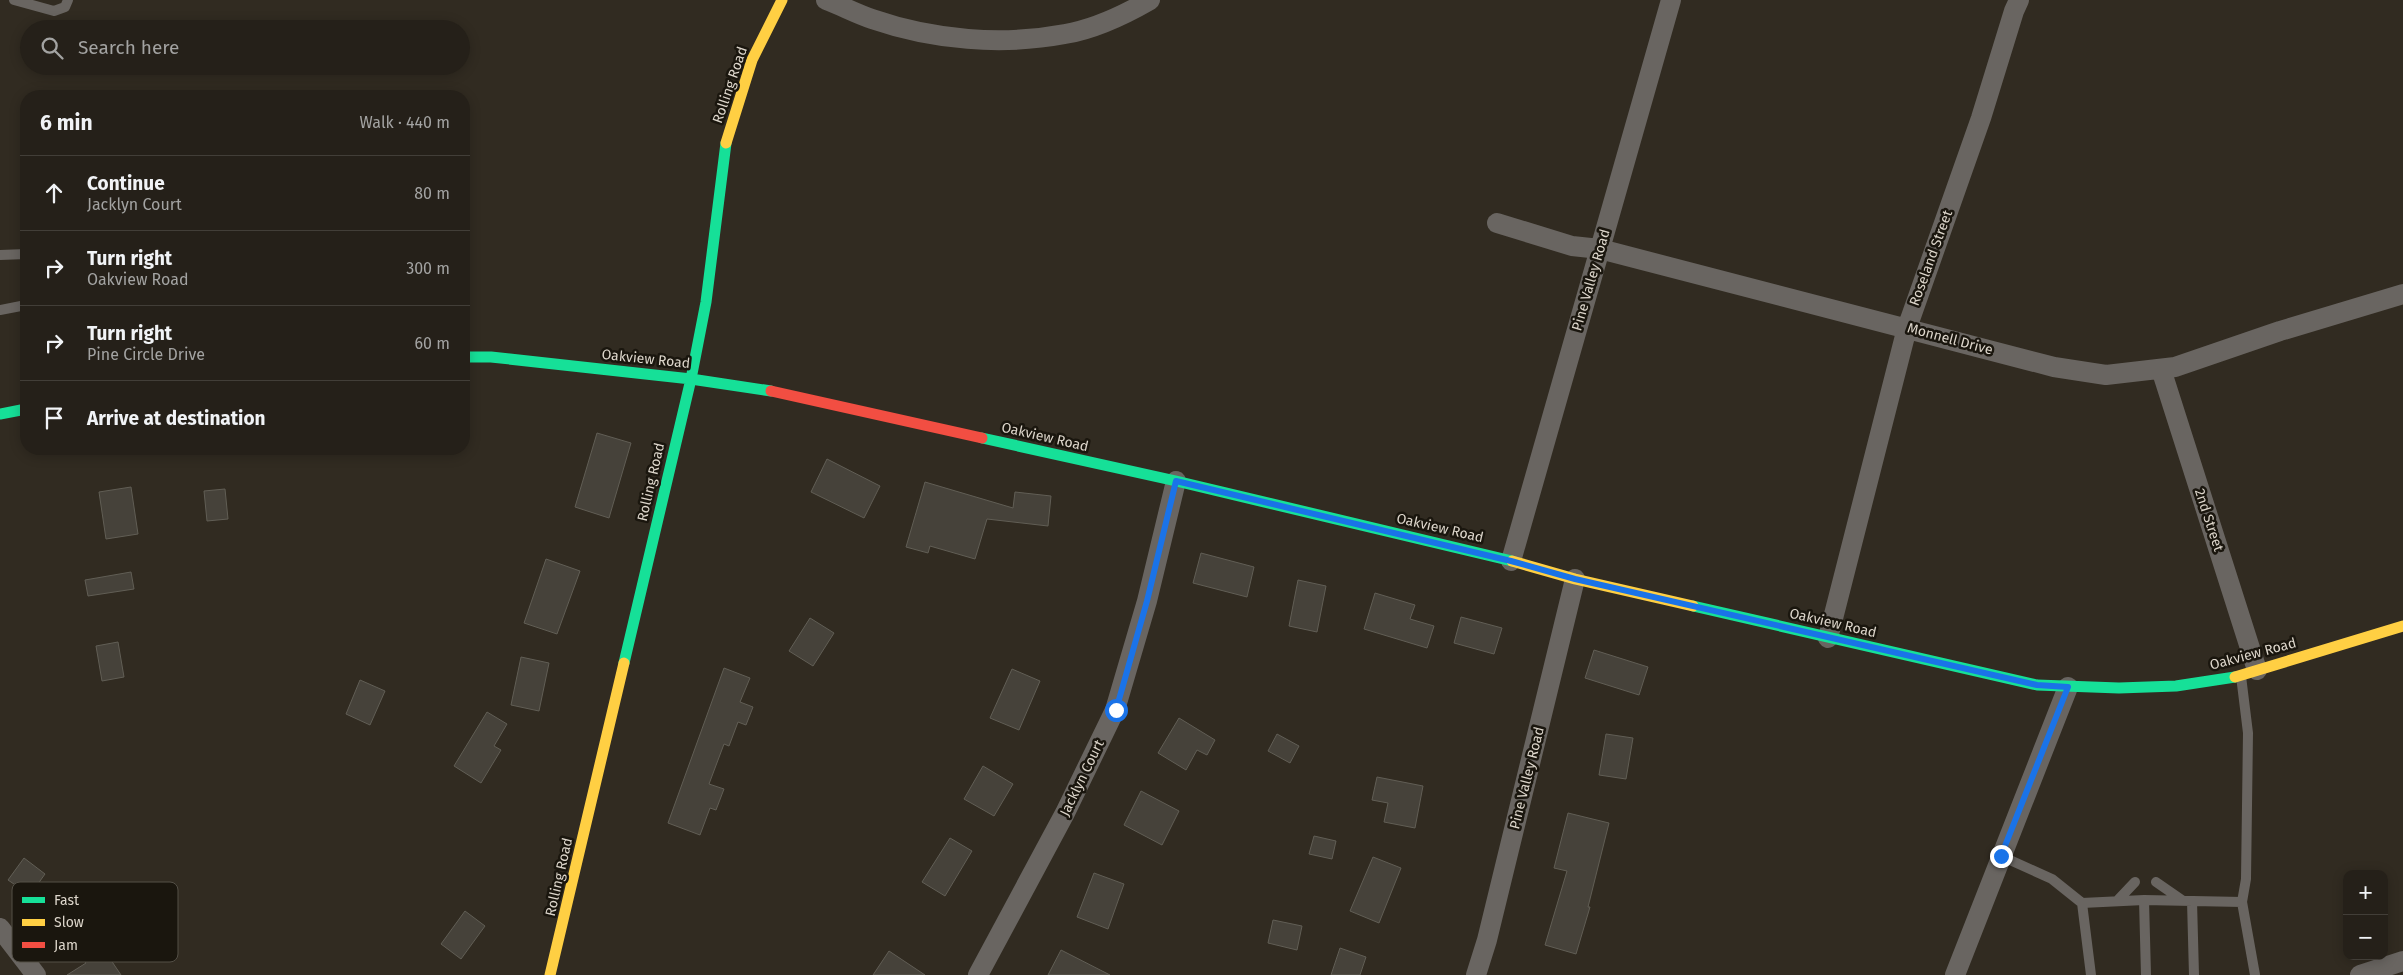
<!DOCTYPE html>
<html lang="en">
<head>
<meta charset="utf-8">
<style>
	:root { --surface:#252019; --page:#312d26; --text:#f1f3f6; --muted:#a3a3a2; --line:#423e38 }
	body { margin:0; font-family:"Fira Sans",sans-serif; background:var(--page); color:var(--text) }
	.controls { position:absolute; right:15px; bottom:15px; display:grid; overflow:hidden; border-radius:10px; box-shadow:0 2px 12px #0003 }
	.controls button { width:45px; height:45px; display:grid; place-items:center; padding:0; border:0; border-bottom:1px solid var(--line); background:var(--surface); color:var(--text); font:25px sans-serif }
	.stop { position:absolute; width:15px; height:15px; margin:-11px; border:4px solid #1a73e8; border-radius:50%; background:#fff }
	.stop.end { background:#1a73e8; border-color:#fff; box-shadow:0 1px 5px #0008 }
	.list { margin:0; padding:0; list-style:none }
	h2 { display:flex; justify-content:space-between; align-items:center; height:65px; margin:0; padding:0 20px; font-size:21px }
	h2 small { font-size:16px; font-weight:400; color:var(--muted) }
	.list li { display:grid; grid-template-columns:32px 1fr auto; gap:15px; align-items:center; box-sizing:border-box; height:75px; padding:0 20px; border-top:1px solid var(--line) }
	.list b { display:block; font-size:19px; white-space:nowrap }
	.list p { margin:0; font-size:16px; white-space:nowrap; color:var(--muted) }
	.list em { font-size:16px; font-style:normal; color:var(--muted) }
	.icon { flex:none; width:28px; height:28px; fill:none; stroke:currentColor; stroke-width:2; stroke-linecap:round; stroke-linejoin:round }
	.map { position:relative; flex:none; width:2403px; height:975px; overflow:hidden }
	.search { position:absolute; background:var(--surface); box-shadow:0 2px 12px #0003; left:20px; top:20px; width:450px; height:55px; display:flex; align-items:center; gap:12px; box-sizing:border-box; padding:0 18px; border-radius:28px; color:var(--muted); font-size:19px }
	.panel { position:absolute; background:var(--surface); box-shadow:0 2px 12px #0003; left:20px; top:90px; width:450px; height:365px; border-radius:20px }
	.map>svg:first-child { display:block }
	.building { fill:#46423a; stroke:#615e55 }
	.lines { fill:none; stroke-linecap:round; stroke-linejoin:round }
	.lane { stroke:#696561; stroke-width:10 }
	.street { stroke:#696561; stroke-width:20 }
	.fast { stroke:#16e098; stroke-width:11 }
	.slow { stroke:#ffcf43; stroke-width:11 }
	.jam { stroke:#f24e42; stroke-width:11 }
	.route { stroke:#1a73e8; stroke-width:6 }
	.labels { text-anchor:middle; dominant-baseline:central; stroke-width:5; stroke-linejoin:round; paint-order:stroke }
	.street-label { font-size:14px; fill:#ddd6cb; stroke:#1a160e }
	.key { fill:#1a160e; stroke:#545047; stroke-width:1 }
	.key-label { font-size:14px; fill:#ddd6cb }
</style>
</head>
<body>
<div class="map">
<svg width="2403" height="975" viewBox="0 0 2403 975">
	<rect width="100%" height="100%" fill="#312b21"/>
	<path class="building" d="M597 433 631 443 609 518 575 507Z
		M827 459 880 486 864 518 811 492Z
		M925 482 1013 508 1015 492 1051 496 1048 526 987 519 975 559 930 546 928 553 906 547Z
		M131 487 138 534 106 539 99 492Z
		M225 489 228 519 207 521 204 491Z
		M1201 553 1254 567 1247 597 1193 583Z
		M546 559 580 571 557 634 524 623Z
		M131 572 134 589 88 596 85 580Z
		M1298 580 1326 586 1317 632 1289 626Z
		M1375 593 1415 605 1410 619 1434 626 1427 648 1364 629Z
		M1461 617 1502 628 1494 654 1454 643Z
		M810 618 834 633 813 666 789 651Z
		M118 642 124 677 102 681 96 646Z
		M1594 650 1648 667 1639 695 1585 678Z
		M521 657 549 663 539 711 511 705Z
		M724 668 750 678 740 702 753 707 746 725 738 722 729 746 724 744 709 784 724 789 716 810 710 808 700 835 668 823Z
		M1012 669 1040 681 1019 730 990 718Z
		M360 680 385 691 370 725 346 714Z
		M487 712 507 724 494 746 501 750 481 783 454 766Z
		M1179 718 1215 740 1207 755 1197 750 1186 770 1158 753Z
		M1277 734 1299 746 1290 763 1268 751Z
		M1606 734 1633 738 1626 779 1599 775Z
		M983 766 1013 784 994 816 964 799Z
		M1377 777 1423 786 1415 828 1384 822 1388 803 1372 800Z
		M1141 791 1179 811 1162 845 1124 825Z
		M1568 813 1609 823 1588 907H1590L1576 954 1545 945 1567 871 1554 868Z
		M1314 836 1336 841 1332 859 1309 854Z
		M950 838 972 851 945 896 922 882Z
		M1373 857 1401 868 1379 923 1350 911Z
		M24 858 45 874 30 895 8 880Z
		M1094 873 1124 884 1108 929 1077 917Z
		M67 902 90 929 121 975H67L86 963 47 919Z
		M465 911 485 926 461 959 441 944Z
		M1273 920 1302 926 1297 950 1268 943Z
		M1340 948 1366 957 1360 975H1331Z
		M1061 950 1110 975H1048Z
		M889 951 925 975H873Z"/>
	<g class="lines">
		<path class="lane" d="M14 0 54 11 65 7 68 0
			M0 255 26 254
			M0 310 26 305
			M2241 676 2248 733 2246 879 2242 902
			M2001 856 2052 879 2082 903
			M2156 882 2182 900
			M2144 900 2146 975
			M2117 901 2135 882
			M2192 901 2194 975
			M2091 975 2082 903 2144 900 2242 902 2255 975"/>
		<path class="street" d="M826 0C842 6 857 14 872 19 933 40 1002 46 1065 34 1095 29 1124 15 1150 0
			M1497 223 1572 246 1600 249 2054 367 2106 375 2175 367 2280 331 2403 294
			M2161 369 2257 670
			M1511 561 1671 0
			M1828 638 1907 328 1981 118 2014 11 2019 0
			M0 928 36 975
			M978 975 1065 813 1115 710 1147 601 1176 481
			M1476 975 1487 940 1575 579
			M1955 975 2068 687
			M2360 975 2403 961"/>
		<path class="fast" d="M464 357H491L691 379 771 391
			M0 414 26 409
			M982 438 1176 481 1512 561
			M1693 606 2037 685 2119 688 2176 686 2235 677
			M624 663 691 379 706 302 726 143"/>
		<path class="slow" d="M726 143 752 60 782 0
			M1512 561 1575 579 1693 606
			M2235 677 2403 626
			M550 975 624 663"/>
		<path class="jam" d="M771 391 982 438"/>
	</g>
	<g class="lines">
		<path class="route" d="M1116 710 1147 601 1176 481 1511 561 1575 579 2037 685 2068 687 2001 856"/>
	</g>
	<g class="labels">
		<g class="street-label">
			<text transform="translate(730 85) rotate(-71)">Rolling Road</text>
			<text transform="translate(1931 258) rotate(-70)">Roseland Street</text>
			<text transform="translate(1591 280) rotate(-74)">Pine Valley Road</text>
			<text transform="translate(1950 339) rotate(15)">Monnell Drive</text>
			<text transform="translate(646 359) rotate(6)">Oakview Road</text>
			<text transform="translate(1045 437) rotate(13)">Oakview Road</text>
			<text transform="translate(651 482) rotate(-77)">Rolling Road</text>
			<text transform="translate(2209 520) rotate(72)">2nd Street</text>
			<text transform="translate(1440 528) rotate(13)">Oakview Road</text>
			<text transform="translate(1833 623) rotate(13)">Oakview Road</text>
			<text transform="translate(2253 654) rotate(-15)">Oakview Road</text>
			<text transform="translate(1082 778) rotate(-64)">Jacklyn Court</text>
			<text transform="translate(1527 778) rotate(-76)">Pine Valley Road</text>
			<text transform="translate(559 877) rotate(-77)">Rolling Road</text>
		</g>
	</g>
	<rect x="12" y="882" width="166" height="80" rx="8" class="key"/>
	<rect x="22" y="897" width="23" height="6" fill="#16e098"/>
	<rect x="22" y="919" width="23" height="7" fill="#ffcf43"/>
	<rect x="22" y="942" width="23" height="6" fill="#f24e42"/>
	<g class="key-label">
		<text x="54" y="905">Fast</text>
		<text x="54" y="927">Slow</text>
		<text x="54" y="950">Jam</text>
	</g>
</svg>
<div class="controls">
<button>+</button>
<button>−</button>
</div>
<div class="stop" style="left:1116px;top:710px"></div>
<div class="stop end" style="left:2001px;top:856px"></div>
<div class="search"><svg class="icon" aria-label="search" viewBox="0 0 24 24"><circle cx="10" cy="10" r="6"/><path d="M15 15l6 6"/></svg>Search here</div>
<section class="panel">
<h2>6 min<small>Walk · 440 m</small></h2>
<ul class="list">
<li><svg class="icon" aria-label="ahead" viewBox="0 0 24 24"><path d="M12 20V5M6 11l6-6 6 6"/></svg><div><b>Continue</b><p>Jacklyn Court</p></div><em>80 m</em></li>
<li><svg class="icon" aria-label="right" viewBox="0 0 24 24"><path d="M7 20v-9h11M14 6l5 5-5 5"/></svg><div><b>Turn right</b><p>Oakview Road</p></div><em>300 m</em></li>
<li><svg class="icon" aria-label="right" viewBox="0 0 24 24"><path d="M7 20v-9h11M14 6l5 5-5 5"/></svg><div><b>Turn right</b><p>Pine Circle Drive</p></div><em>60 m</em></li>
<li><svg class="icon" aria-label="arrive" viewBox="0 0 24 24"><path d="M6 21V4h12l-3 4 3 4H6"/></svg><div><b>Arrive at destination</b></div></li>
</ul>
</section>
</div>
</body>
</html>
